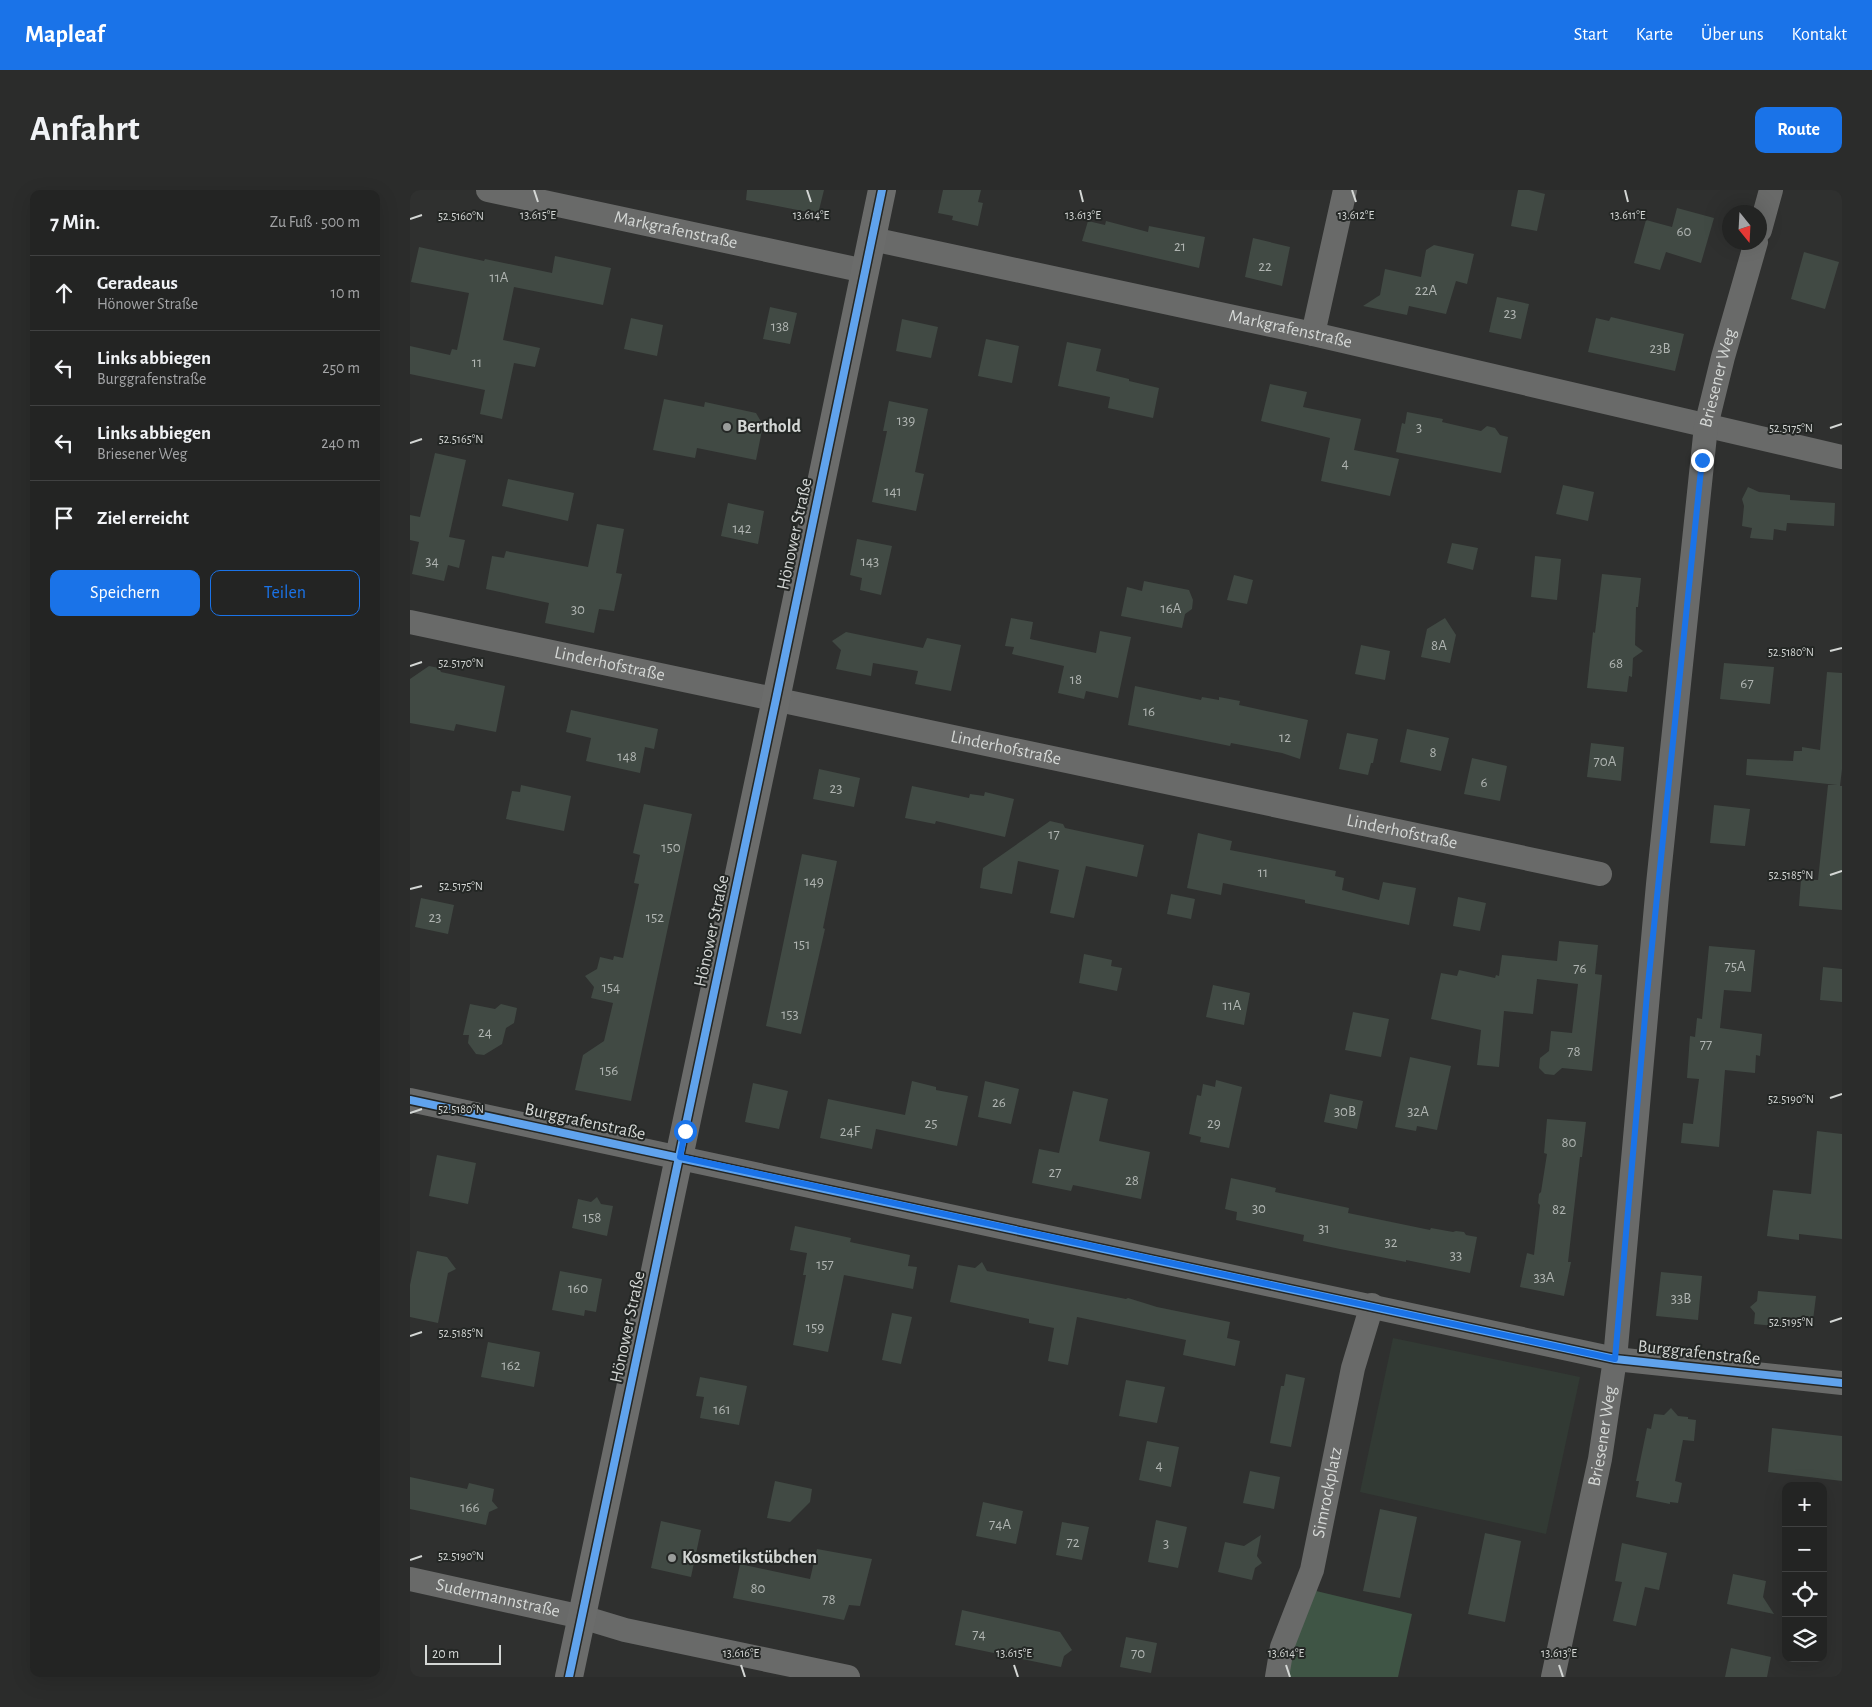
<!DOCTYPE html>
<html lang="de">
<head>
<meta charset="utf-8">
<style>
	:root { --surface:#232423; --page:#2b2c2b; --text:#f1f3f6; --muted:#a3a4a6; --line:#404141; --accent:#1a73e8 }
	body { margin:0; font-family:"Alegreya Sans",sans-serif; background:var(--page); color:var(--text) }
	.controls { position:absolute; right:15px; bottom:15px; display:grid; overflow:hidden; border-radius:10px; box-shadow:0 5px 20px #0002 }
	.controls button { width:45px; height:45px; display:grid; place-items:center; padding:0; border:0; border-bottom:1px solid var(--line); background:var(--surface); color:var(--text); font:25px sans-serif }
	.compass { position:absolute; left:1312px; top:15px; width:45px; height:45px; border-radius:50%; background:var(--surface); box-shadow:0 5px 20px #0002; rotate:162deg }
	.scale { position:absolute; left:15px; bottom:12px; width:76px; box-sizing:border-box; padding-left:5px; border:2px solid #d4d7d5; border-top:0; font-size:14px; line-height:18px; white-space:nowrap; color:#d4d7d5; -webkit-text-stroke:4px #242725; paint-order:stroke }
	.stop { position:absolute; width:15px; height:15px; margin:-11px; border:4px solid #1a73e8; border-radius:50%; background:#fff }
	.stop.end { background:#1a73e8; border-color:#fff; box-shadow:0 1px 5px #0008 }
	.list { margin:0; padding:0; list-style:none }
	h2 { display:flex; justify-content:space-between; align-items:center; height:65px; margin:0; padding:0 20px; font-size:21px }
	h2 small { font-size:16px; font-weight:400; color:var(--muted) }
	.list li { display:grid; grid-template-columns:32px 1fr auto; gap:15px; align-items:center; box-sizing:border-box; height:75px; padding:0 20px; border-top:1px solid var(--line) }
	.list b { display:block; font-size:19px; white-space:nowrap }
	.list p { margin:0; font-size:16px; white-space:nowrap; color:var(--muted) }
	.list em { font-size:16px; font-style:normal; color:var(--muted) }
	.actions { display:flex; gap:10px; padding:15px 20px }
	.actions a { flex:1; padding:11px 0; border:1px solid var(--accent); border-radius:10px; text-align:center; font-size:18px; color:var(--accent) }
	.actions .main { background:var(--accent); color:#fff }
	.icon { flex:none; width:28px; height:28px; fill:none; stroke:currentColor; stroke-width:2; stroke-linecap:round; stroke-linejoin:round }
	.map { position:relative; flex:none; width:1432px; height:1487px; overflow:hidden; border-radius:10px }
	header { display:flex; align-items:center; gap:30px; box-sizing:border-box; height:70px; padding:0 25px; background:var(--accent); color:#fff }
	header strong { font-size:24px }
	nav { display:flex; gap:28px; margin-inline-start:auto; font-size:18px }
	.intro { display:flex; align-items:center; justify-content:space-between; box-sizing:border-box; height:120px; padding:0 30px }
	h1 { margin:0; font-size:35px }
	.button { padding:12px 22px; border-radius:10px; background:var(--accent); color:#fff; font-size:18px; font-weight:700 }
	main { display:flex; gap:30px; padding:0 30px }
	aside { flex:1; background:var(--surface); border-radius:10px; box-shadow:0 5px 20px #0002 }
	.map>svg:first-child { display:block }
	.built { fill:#323a34 }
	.green { fill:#3f5545 }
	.building { fill:#414a44 }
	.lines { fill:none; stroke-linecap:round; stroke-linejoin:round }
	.minor { stroke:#696a69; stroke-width:24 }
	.secondary { stroke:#6b6c6b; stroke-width:28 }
	.cycleway-casing { stroke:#242725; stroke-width:11 }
	.cycleway { stroke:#60a3ed; stroke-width:8 }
	.route { stroke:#1a73e8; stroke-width:6 }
	.ticks { fill:none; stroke:#d4d7d5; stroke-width:2 }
	.poi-dot { fill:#9a9d9b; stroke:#242725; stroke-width:2 }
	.labels { text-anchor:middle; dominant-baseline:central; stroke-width:4; stroke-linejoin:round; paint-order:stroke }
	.number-label { font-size:15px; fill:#afb4b1 }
	.street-label { font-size:18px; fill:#d4d7d5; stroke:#242725 }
	.poi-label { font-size:18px; font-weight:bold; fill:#d4d7d5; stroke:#242725; text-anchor:start }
	.ticks-label { font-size:12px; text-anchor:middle; fill:#d4d7d5; stroke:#242725; stroke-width:4; stroke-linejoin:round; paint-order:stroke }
</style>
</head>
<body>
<header>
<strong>Mapleaf</strong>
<nav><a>Start</a><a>Karte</a><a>Über uns</a><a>Kontakt</a></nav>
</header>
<div class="intro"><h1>Anfahrt</h1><a class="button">Route</a></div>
<main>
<aside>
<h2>7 Min.<small>Zu Fuß · 500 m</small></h2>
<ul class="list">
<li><svg class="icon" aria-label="ahead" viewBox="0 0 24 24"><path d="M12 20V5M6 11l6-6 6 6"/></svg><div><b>Geradeaus</b><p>Hönower Straße</p></div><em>10 m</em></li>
<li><svg class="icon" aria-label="left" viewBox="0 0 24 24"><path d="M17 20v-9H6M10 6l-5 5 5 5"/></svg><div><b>Links abbiegen</b><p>Burggrafenstraße</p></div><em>250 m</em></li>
<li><svg class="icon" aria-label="left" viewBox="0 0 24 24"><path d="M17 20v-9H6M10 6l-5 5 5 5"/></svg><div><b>Links abbiegen</b><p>Briesener Weg</p></div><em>240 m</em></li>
<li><svg class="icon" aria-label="arrive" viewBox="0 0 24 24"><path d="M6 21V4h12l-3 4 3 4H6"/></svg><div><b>Ziel erreicht</b></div></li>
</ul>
<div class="actions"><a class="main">Speichern</a><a>Teilen</a></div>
</aside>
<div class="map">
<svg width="1432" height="1487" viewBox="0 0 1432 1487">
	<rect width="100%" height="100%" fill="#2f302f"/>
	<path class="built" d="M983 1148 1170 1187 1136 1344 950 1302Z"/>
	<path class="green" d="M902 1400 1002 1424 988 1487H877L884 1453Z"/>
	<path class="building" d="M337 0H414L408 24 336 10Z
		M533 0H571L568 12 573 13 568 36 542 30 543 26 528 23Z
		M1108 0H1119L1135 4 1127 41 1101 36Z
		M1267 18 1304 28 1291 73 1256 62 1250 80 1224 73 1236 30 1262 37Z
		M678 31 695 35 696 31 738 42 739 36 795 47 789 78 672 51Z
		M843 48 880 57 872 96 835 87Z
		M1024 55 1064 64 1057 94 1046 91 1036 124 999 116 997 125 953 116 970 105 975 79 1011 87 1016 60Z
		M9 57 74 71 75 69 142 83 145 66 201 78 193 115 104 97 93 150 130 158 125 177 104 173 92 229 70 224 75 200 0 184V156L40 165 42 159 47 160 59 103 1 92Z
		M1394 62 1429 72 1415 119 1381 109Z
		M1087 107 1119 114 1111 149 1079 142Z
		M360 117 387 123 380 154 353 149Z
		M1201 127 1274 144 1265 181 1178 162 1186 128 1199 131Z
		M221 128 253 135 247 166 214 159Z
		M492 129 528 137 521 168 486 161Z
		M576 149 609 156 602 193 568 186Z
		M657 152 691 159 686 181 719 189V191L749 198 743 228 698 218 700 207 648 196Z
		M860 194 897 202 893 217 951 229 944 260 989 269 980 306 911 291 920 248 851 231Z
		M254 209 294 217 295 212 346 223 353 235 346 270 287 258 285 268 243 260Z
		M479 211 518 219 505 282 514 284 506 321 462 312 477 241H473Z
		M997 222 1033 229 1032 232 1071 241 1077 236 1085 238 1090 245 1098 247 1091 283 986 262 992 233 995 234Z
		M25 263 56 270 39 347 55 350 49 378 38 375 34 391 2 384 9 352 0 350V325L10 327Z
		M98 289 164 303 158 331 92 316Z
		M1153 295 1184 302 1178 331 1146 324Z
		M1338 297 1349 302 1380 305V310L1425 313 1424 336 1377 333 1376 341 1364 339 1363 350 1340 348 1342 338 1332 336 1334 316 1332 309Z
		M318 313 354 321 348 354 311 346Z
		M187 334 214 339 206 383 212 384 204 421 189 419 184 443 135 433 139 413 76 399 82 366 94 368 96 361 178 377Z
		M447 349 482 356 471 405 450 400 452 388 440 385Z
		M1042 353 1068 358 1063 380 1037 373Z
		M1125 366 1151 369 1147 410 1121 407Z
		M1192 384 1231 388 1228 417H1226L1225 455 1233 461 1223 468 1222 487 1219 486 1217 502 1177 498 1183 442 1185 443Z
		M824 385 843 390 837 414 817 410Z
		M734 391 779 400 783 410 782 419 775 424 772 438 711 426 717 397 732 401Z
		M601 428 623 432 620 449 686 463 690 441 721 447 708 508 676 501 674 509 648 503 654 476 602 464 604 457 595 456Z
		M1035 428 1046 445 1040 473 1011 467 1017 439Z
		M436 442 513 458 517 448 551 455 541 501 505 494 508 481 463 473 461 486 426 479 431 460 422 451Z
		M951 455 980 461 975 490 945 484Z
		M1314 473 1364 477 1360 514 1310 509Z
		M19 476 29 478 31 482 95 496 86 542 46 534 44 541 0 533V489Z
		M1417 482 1432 483V579L1430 596H1432V720L1389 716 1391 689 1408 690 1418 595H1427L1336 585 1337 569 1383 571 1384 561H1392V557L1410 560Z
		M725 496 791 510 792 507 809 510V507L830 511 829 515 898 530 890 569 872 563 821 553 820 556 718 535Z
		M161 520 248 539 244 559 235 557 230 583 176 571 181 548 156 542Z
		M997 539 1039 548 1031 581 990 572Z
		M937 543 968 549 963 573H961L958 585 929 579Z
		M1181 553 1214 557 1211 591 1177 587Z
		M1062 568 1097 576 1090 611 1054 604Z
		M409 579 450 588 444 617 403 609Z
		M111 595 161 606 154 641 96 629 102 601 110 602Z
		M502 596 559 608 560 604 574 606 575 602 604 609 595 647 526 631 525 634 495 628Z
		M234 614 282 624 221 911 165 900 173 865 194 851 203 813 181 808 184 797 175 786 187 779 190 767 203 770 204 766 213 768 229 694 224 693 230 665 223 663Z
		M1304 615 1340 619 1335 656 1300 653Z
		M640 631 653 634 655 638 734 655 727 687 676 676 664 728 640 723 649 680 608 671 602 704 570 698 573 678Z
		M788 643 822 651 820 660 926 681 925 686 934 688 932 700 969 710 973 692 1006 698 999 735 895 713V710L813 693 811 705 777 698Z
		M392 664 427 671 413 738 415 739 391 844 356 836Z
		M761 704 785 709 781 729 757 724Z
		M1048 707 1076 713 1070 741 1043 736Z
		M11 708 44 715 38 744 5 737Z
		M1149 751 1188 755 1185 784 1192 785 1182 881 1152 878 1144 885 1135 884 1129 878 1130 868 1139 861 1141 841 1162 843 1168 794 1127 789 1123 824 1094 821 1089 877 1067 875 1071 840 1021 829 1031 783 1047 786 1049 780 1085 788 1086 785 1089 786 1092 765 1147 771Z
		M1299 756 1345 760 1341 802 1314 800 1310 838 1352 844 1350 866 1346 865 1345 883 1315 880 1309 957 1271 953 1273 933 1283 934 1289 889 1277 888 1280 846 1285 847 1287 828 1292 829Z
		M674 764 702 770 701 776 712 778 707 801 669 793Z
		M1413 777 1432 779V812L1410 810Z
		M803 795 840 803 834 835 796 827Z
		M60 814 85 819 91 814 107 818 104 833 96 838 92 854 74 865 66 864 58 853 59 845H53Z
		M943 822 979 829 971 867 935 860Z
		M1000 867 1041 876 1027 940 1007 936 1006 941 985 937Z
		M806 890 832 897 819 958 790 952 791 947 779 944 787 905 791 906 793 894 805 897Z
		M502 891 526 897V900L558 906 547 956 466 939 462 959 410 948 418 909 495 925Z
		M575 891 609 899 601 934 568 927Z
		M343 893 378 901 369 939 335 932Z
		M663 901 698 909 689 951 740 962 731 1009 663 995 661 1001 622 993 629 959 649 963Z
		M920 904 953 911 947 939 914 932Z
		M1137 929 1176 932 1172 967H1170L1158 1072H1161L1154 1106 1110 1097 1117 1063 1124 1065 1130 1015 1128 1013 1129 1004 1131 1002 1137 964 1134 963Z
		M1407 941 1432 944V1049L1389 1044V1050L1357 1046 1363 1000 1401 1004Z
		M27 965 66 973 58 1014 19 1006Z
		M821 988 866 998 865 1002 939 1018 938 1023 1020 1040 1021 1038 1043 1042 1046 1041 1054 1042 1056 1045 1067 1047 1060 1083 996 1070V1072L930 1059 893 1051 894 1045 826 1030 827 1022 815 1019Z
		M187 1007 191 1014 203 1016 197 1046 162 1038 168 1009 181 1012Z
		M385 1036 441 1048 440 1052 500 1065 498 1076 507 1077 503 1099 434 1085 418 1162 383 1155 396 1085H393L397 1063 380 1060Z
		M7 1061 37 1067 46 1079 38 1083 28 1133 0 1127V1095Z
		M572 1072 577 1081 716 1109 718 1108 747 1117 820 1132 817 1148 830 1151 825 1176 773 1165 776 1150 667 1127 658 1175 638 1171 644 1138 619 1133V1129L540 1112 548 1075 565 1078Z
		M150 1081 192 1089 186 1122 175 1120 174 1126 142 1120Z
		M1251 1082 1292 1086 1288 1130 1246 1126Z
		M1348 1101 1406 1106 1403 1130 1375 1127 1374 1137 1344 1134 1345 1123 1340 1117 1347 1111Z
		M482 1123 502 1127 491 1174 472 1170Z
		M78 1152 130 1162 124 1197 71 1187Z
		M876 1184 895 1188 881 1257 860 1253 871 1196H874Z
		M290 1187 337 1196 329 1235 290 1228 294 1207 286 1206Z
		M716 1190 755 1197 747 1233 709 1226Z
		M1261 1218 1268 1226 1278 1227V1229L1286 1230 1284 1251 1273 1250 1265 1291 1272 1293 1268 1313 1260 1312V1314L1226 1307 1229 1291H1226L1237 1238 1241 1239 1244 1224 1254 1225Z
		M1362 1238 1432 1246V1291L1358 1282Z
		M737 1251 769 1257 761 1297 729 1290Z
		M840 1281 870 1287 864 1319 833 1313Z
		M0 1287 57 1299 59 1293 84 1299 82 1311 88 1318 79 1322 76 1335 0 1319Z
		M365 1291 402 1299 400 1312 380 1332 357 1328Z
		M573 1312 613 1321 606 1354 566 1346Z
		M970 1319 1007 1327 990 1408 953 1401Z
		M746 1330 777 1337 768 1378 738 1372Z
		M251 1331 291 1340 281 1387 241 1378Z
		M652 1332 679 1337 672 1370 646 1365Z
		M1075 1343 1111 1351 1095 1432 1058 1424Z
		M851 1345 847 1366 852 1373 845 1378 842 1390 808 1382 815 1352 834 1356Z
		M1212 1353 1257 1363 1249 1400 1235 1397 1226 1436 1203 1431 1212 1392 1205 1391Z
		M407 1359 462 1369 450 1416 439 1415 434 1430 323 1408 330 1374 400 1389Z
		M1323 1384 1356 1391 1353 1407 1364 1424 1317 1414Z
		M552 1420 650 1442 662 1460 654 1466 651 1477 545 1455Z
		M716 1447 747 1453 741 1483 710 1477Z
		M1321 1458 1361 1467 1357 1487H1315Z"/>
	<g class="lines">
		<g class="minor">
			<path id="s1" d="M78 0 455 81"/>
			<path d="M1350 40 1361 0"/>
			<path id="s2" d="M462 49 903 144 1432 267"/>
			<path d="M903 144 935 0"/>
			<path id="s3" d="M0 432 1190 684"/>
			<path d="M0 910 1205 1169 1432 1193"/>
			<path id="s4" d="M0 1389 172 1427 215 1440 438 1487"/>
			<path id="s5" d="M867 1487 872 1457 902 1380 943 1178 962 1115"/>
			<path id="s6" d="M1143 1487 1190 1269 1205 1169 1248 694 1296 236 1313 167 1346 52"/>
		</g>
		<path class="secondary" d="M159 1487 366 509 472 0"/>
		<defs>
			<path id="cycleway" d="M0 910 1205 1169 1432 1193
				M159 1487 366 509 472 0"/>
		</defs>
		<use href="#cycleway" class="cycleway-casing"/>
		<use href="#cycleway" class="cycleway"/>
	</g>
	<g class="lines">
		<path class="route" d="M275 941 270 967 1205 1169 1237 804 1292 270"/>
	</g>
	<path class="ticks" d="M124 0 128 12M397 0 401 12M670 0 673 12M942 0 946 12M1215 0 1218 12M0 29 12 25M1420 238 1432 234M0 253 12 249M1420 461 1432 458M0 476 12 472M1420 685 1432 681M0 699 12 696M1420 908 1432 904M0 923 12 919M1420 1132 1432 1128M0 1146 12 1142M0 1370 12 1366M331 1475 335 1487M604 1475 608 1487M876 1475 880 1487M1149 1475 1153 1487"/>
	<g class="poi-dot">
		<circle cx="317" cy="237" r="5"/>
		<circle cx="262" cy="1368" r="5"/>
	</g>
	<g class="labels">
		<g class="number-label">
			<text x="1274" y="41">60</text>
			<text x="770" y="56">21</text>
			<text x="855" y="76">22</text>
			<text x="89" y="87">11A</text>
			<text x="1016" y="100">22A</text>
			<text x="1100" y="123">23</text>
			<text x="370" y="136">138</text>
			<text x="1250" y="158">23B</text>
			<text x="67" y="172">11</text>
			<text x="496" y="230">139</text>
			<text x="1009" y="237">3</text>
			<text x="935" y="273">4</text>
			<text x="483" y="301">141</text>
			<text x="332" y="338">142</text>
			<text x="22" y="371">34</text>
			<text x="460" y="371">143</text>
			<text x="761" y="418">16A</text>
			<text x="168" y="419">30</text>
			<text x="1029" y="455">8A</text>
			<text x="1206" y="473">68</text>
			<text x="666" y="489">18</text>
			<text x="1337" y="493">67</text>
			<text x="739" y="521">16</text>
			<text x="875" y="547">12</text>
			<text x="1023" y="562">8</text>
			<text x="217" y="566">148</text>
			<text x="1195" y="571">70A</text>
			<text x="1074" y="592">6</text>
			<text x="426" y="598">23</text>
			<text x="644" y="644">17</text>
			<text x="261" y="657">150</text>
			<text x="853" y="682">11</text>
			<text x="404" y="691">149</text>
			<text x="25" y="727">23</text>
			<text x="245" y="727">152</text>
			<text x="392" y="754">151</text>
			<text x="1325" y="776">75A</text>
			<text x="1170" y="778">76</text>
			<text x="201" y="797">154</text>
			<text x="822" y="815">11A</text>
			<text x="380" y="824">153</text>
			<text x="75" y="842">24</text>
			<text x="1296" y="854">77</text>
			<text x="1164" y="861">78</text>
			<text x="199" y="880">156</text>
			<text x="589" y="912">26</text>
			<text x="935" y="921">30B</text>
			<text x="1008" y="921">32A</text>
			<text x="521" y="933">25</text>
			<text x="804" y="933">29</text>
			<text x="440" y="941">24F</text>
			<text x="1159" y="952">80</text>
			<text x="645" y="982">27</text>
			<text x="722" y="990">28</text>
			<text x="849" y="1018">30</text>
			<text x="1149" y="1019">82</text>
			<text x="182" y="1027">158</text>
			<text x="914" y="1038">31</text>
			<text x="981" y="1052">32</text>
			<text x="1046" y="1065">33</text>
			<text x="415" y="1074">157</text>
			<text x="1134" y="1087">33A</text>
			<text x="168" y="1098">160</text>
			<text x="1271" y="1108">33B</text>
			<text x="405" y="1137">159</text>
			<text x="101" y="1175">162</text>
			<text x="312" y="1219">161</text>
			<text x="749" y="1275">4</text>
			<text x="60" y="1317">166</text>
			<text x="590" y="1334">74A</text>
			<text x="663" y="1352">72</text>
			<text x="756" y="1353">3</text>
			<text x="348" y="1398">80</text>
			<text x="419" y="1409">78</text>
			<text x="569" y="1444">74</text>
			<text x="728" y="1463">70</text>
		</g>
		<g class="street-label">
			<text stroke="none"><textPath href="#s1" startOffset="192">Markgrafenstraße</textPath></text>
			<text stroke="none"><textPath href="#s2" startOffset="428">Markgrafenstraße</textPath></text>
			<text stroke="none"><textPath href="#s6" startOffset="1311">Briesener Weg</textPath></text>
			<text transform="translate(385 344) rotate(-78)">Hönower Straße</text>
			<text stroke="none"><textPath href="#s3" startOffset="204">Linderhofstraße</textPath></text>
			<text stroke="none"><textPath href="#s3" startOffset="609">Linderhofstraße</textPath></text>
			<text stroke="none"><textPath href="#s3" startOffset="1014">Linderhofstraße</textPath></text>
			<text transform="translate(302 741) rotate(-78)">Hönower Straße</text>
			<text transform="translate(175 932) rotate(12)">Burggrafenstraße</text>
			<text transform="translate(218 1137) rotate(-78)">Hönower Straße</text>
			<text transform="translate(1289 1163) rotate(6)">Burggrafenstraße</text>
			<text stroke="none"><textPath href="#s6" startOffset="246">Briesener Weg</textPath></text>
			<text stroke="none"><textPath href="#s5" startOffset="192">Simrockplatz</textPath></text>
			<text stroke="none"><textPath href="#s4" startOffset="90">Sudermannstraße</textPath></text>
		</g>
		<g class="poi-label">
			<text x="327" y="237">Berthold</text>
			<text x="272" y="1368">Kosmetikstübchen</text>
		</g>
	</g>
	<g class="ticks-label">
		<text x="128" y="29">13.615°E</text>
		<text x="401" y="29">13.614°E</text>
		<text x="673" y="29">13.613°E</text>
		<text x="946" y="29">13.612°E</text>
		<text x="1218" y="29">13.611°E</text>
		<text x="51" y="30">52.5160°N</text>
		<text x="1381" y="242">52.5175°N</text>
		<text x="51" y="253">52.5165°N</text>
		<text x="1381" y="466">52.5180°N</text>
		<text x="51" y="477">52.5170°N</text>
		<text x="1381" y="689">52.5185°N</text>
		<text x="51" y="700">52.5175°N</text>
		<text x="1381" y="913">52.5190°N</text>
		<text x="51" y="923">52.5180°N</text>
		<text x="1381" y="1136">52.5195°N</text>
		<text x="51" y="1147">52.5185°N</text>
		<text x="51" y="1370">52.5190°N</text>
		<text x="331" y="1467">13.616°E</text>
		<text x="604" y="1467">13.615°E</text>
		<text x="876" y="1467">13.614°E</text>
		<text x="1149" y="1467">13.613°E</text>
	</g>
</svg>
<div class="controls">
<button>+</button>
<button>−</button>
<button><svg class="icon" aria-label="locate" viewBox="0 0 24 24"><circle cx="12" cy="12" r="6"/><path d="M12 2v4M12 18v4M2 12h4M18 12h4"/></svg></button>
<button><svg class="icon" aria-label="layers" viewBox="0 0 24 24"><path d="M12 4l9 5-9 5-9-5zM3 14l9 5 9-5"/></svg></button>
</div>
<svg class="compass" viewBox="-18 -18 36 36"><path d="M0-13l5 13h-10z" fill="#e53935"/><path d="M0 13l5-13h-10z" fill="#a3a4a6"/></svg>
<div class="scale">20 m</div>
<div class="stop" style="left:275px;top:941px"></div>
<div class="stop end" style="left:1292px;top:270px"></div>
</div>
</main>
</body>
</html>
